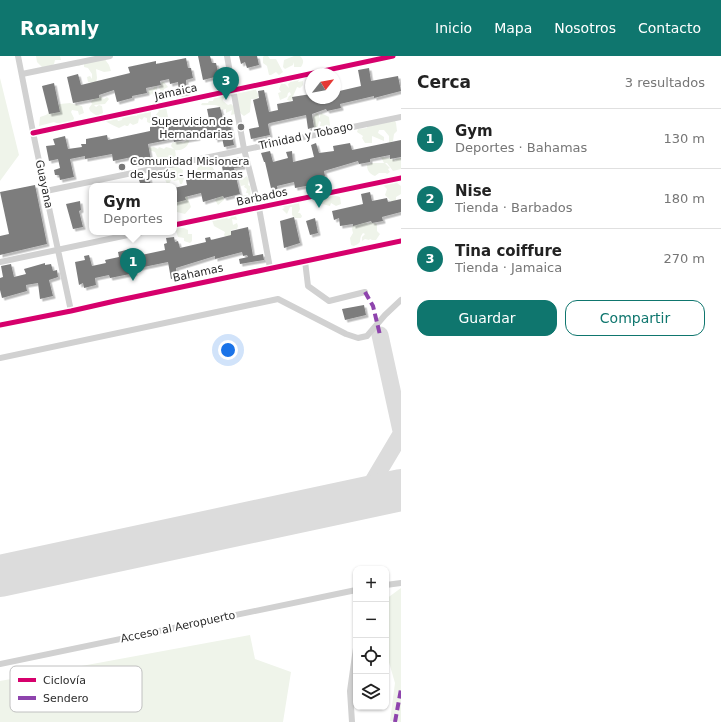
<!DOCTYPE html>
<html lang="es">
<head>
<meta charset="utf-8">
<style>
	:root { --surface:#fff; --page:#f6f6f6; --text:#222; --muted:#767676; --line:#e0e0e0; --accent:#0f766e }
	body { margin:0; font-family:"DejaVu Sans",sans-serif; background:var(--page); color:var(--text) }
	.controls { position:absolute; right:12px; bottom:12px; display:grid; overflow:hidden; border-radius:8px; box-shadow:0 1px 3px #0004 }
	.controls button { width:36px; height:36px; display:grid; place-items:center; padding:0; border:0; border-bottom:1px solid var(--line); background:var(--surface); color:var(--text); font:20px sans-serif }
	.compass { position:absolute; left:305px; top:12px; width:36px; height:36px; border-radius:50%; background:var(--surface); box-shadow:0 1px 3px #0004; rotate:59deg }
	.you { position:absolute; left:228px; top:294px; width:14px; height:14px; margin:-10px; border:3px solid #fff; border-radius:50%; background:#1a73e8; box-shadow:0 0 0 6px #1a73e833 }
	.badge { display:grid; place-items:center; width:26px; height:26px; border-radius:50%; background:var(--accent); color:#fff; font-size:13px; font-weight:700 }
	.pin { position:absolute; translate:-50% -33px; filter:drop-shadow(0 1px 2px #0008) }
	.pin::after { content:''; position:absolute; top:21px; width:14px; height:12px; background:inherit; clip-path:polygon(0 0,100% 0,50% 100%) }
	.popup { position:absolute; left:89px; top:127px; width:88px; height:52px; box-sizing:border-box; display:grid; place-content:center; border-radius:8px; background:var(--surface); filter:drop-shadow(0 1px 3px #0005); font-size:13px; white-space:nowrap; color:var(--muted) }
	.popup b { font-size:15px; color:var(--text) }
	.popup::after { content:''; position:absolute; left:50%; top:100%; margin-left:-8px; border:8px solid transparent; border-top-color:var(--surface) }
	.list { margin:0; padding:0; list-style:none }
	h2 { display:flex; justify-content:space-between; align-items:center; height:52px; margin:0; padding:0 16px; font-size:17px }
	h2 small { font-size:13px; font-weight:400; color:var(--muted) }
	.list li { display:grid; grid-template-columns:26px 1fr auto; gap:12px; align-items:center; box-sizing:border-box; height:60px; padding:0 16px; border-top:1px solid var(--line) }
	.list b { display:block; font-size:15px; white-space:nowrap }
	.list p { margin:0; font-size:13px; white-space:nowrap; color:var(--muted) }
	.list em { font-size:13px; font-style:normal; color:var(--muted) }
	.actions { display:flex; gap:8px; padding:12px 16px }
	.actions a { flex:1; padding:9px 0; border:1px solid var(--accent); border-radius:12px; text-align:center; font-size:14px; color:var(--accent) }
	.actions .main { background:var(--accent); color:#fff }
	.icon { flex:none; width:22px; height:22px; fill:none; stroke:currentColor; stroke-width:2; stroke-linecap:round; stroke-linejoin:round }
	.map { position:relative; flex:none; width:401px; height:666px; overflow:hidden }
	header { display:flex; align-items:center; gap:24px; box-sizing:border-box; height:56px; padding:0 20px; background:var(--accent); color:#fff }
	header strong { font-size:19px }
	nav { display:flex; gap:22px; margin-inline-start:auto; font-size:14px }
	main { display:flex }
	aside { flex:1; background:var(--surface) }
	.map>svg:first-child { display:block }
	.green { fill:#eff4ea }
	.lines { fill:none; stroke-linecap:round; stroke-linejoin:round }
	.taxiway { stroke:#dcdcdc; stroke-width:17 }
	.runway { stroke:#dcdcdc; stroke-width:42 }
	.building { fill:#7d7d7d; filter:url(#shadow) }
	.minor { stroke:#d1d1d1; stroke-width:6 }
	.quiet { stroke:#8e44ad; stroke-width:4; stroke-dasharray:8 4; stroke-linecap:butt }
	.cycleway-casing { stroke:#fff; stroke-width:8 }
	.cycleway { stroke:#d6006c; stroke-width:5 }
	.poi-dot { fill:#767676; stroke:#fff; stroke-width:1.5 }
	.labels { text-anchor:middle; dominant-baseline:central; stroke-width:4; stroke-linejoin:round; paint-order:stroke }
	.street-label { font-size:11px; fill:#2c2c2c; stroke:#fff }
	.poi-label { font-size:11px; fill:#2c2c2c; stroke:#fff; text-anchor:end }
	.key { fill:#fff; stroke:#c0c0c0; stroke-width:1 }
	.key-label { font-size:11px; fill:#2c2c2c }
</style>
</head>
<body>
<header>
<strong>Roamly</strong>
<nav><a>Inicio</a><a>Mapa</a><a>Nosotros</a><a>Contacto</a></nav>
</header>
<main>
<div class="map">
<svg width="401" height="666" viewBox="0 0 401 666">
	<defs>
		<filter id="shadow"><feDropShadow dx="2.5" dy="2.5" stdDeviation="0" flood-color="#0004"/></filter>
	</defs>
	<rect width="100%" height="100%" fill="#fff"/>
	<path class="green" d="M36 0H60L61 4H55L54 8 48 11H42L37 6Z
		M264 0H268L270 3H276L283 16 279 19 276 16 271 19H269L267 10 263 7V1Z
		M294 0H300C304 4 304 6 301 11H294V6L293 9 285 13 283 11 284 4Z
		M104 2 109 9 111 15 104 16 96 13 97 22 96 27 88 26 87 21 90 20 92 23V18L88 12 84 11V8L78 10 77 9Z
		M296 21 299 24 298 26 303 25V29L300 32 297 31 291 45 287 44 289 40 291 39 290 36 288 37 287 41 280 44 278 37 281 36 279 33 281 28H285L289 32 288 28Z
		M0 22 19 99 0 125Z
		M162 26H164L168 31 164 33V35L168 37 171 41 163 42V45H160L161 43 156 40 154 41 152 37 151 39 148 37 149 33H153L155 30 157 31V35L161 37 159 31Z
		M252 30 256 34 259 40 256 43H251L250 56 244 60C236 55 236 47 236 39L243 32Z
		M226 35 233 38 230 40 227 39 223 43V45L228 49 231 48 237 53 235 58 231 59 232 54 226 57V53L223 54C221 53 220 51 218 50 215 48 206 50 201 49L202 47H208L209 45H213L214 42Z
		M100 40 104 43 107 41 109 43 105 48 94 49 96 51 99 49 102 50 103 57 97 60 90 55 89 52 92 48 91 46 94 42H98Z
		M70 47 82 50 84 57 79 59 78 55 72 54 71 56 74 62 72 68 64 70 54 66 39 70 40 61 46 59 60 48Z
		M166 51 168 61 167 63 162 66 163 68C157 71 153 69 147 66V62L144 61 142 64 139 62 138 67 133 69 130 67 128 70H126L125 69 119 72C113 69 107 67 101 62L115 59 118 65 122 64 123 60 129 58 137 60V57L140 55 145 57 148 56H151V60L154 61 159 55 156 53 162 52 164 54 163 52Z
		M317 57 319 59V63L321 57 329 61 330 69 329 71 320 70 321 66 319 65 317 74H313L314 71 313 61Z
		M395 65 396 67 397 75 394 78 393 85 389 87V80L384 74H379L378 77 384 81V85L372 80V87H365L362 82 363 80 357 76 358 73 367 72 368 67Z
		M188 83 189 86C187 92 181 95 175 94L176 100 172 102 169 101 165 103H158L155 96 149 94 145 92 154 91 158 93 159 91 164 93 166 91 174 93 171 90 172 87 179 85 183 87Z
		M381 101 389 102 396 105 395 103 401 102V113L393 115 387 107H385L390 112 388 113 390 116 387 118 386 117H379L375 120C370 118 367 115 367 109L372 107H384Z
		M209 106C217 116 221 131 224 144L218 149 215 144 218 141 212 118 210 121H201L197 113 201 107Z
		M176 110 183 114 182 120 184 122 182 128H180L179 124 174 125 172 122 168 130 163 119 164 117 162 115 163 113 170 112 171 113 172 111Z
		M242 120 244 122 247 120 249 124 248 129 250 130C251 135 250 140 252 144L246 149 241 148 239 139H242V140L246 139 249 140 248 137H246L247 133 244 131 245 129 241 130 239 123Z
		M399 124 397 127 401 130V138L396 141V144L392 146 385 139 387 133 383 129Z
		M328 139C332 141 336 139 340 141L341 148 336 150 331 147 330 150 322 148 320 143 323 140Z
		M184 140H187L191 151 185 158 177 156 175 151 176 144Z
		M295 144 299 147 300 153 298 157H300L302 160 301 162H295L292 159V151H290L287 158 282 153 285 152 280 149Z
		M233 159 236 160 237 164 232 163 233 169 237 167 238 170 237 173 231 174V179L226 181 224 179 225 176 214 170 212 164 221 160 229 163Z
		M365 165 368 168 371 166 377 168V175L380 178 376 184H372L370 183 369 184 365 183 362 185V181L365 178 363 177 361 180C359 187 362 186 354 190L351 189 350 182 353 177 352 173 353 168 360 166 362 168Z
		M177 169 180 172H184L188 174V178H192V185L190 187 184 185V182L178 181 176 175 174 176V170Z
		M401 532V666L390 665 395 627 386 596V543Z
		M250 579 255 603 291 616 283 666H0V625Z"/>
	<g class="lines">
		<path class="taxiway" d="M380 279 401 375
			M363 442 401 378"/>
		<path class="runway" d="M0 520 401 434"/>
	</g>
	<path class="building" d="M198 0H210L212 7H216L219 20 203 24Z
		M239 0H257L259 9 247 12 245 6 241 8Z
		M186 2 188 12H191L193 22 186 24 187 37 179 38 178 26 170 28 169 23 160 25 161 29 146 32 147 37 132 40V42L117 46 114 34 99 39V42L73 47 67 21 78 18 81 29 130 17 128 11 156 5V8Z
		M369 12 371 25 398 20 401 35 374 42V40L340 48 341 52 327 55 326 53 312 58 314 71 308 73 306 59 270 67 268 68 270 79 251 83 249 73 259 71 253 44 259 42 258 35 264 34 269 56 278 54 277 48 293 45 292 41 311 38V42H335V36L361 30 358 14Z
		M54 27 60 56 49 58 42 30Z
		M220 51 225 69 230 68 234 89 224 91 222 82 215 84 214 74 197 78 198 82 174 86 173 83 148 88 151 104 140 107 133 108 132 101 113 105 112 98 85 103V100L70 103 74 121 60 124 59 119H55L54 114 60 112 58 103 49 105 46 90 55 89 53 83 65 80 68 93 82 91 81 88H86V83L107 79 108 84 150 75V71L170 66 194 61 195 66 209 63 207 53Z
		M401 84V101L390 103V99L370 103V106L359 108 358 105 324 115 325 120 316 122 317 128 295 132 294 126 277 130 279 139 273 141 265 106H264L261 97 270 95 273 106 288 102 286 96 292 95 293 106 314 101 311 89 316 87 319 97 334 95 333 90 350 87 352 94Z
		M241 101 243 111 234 112 240 138 224 142 223 140 203 146 201 137 185 141 186 144 174 147V132L187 129 186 124 205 120 206 124 219 121 218 117 223 116 221 105Z
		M149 121 151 130H141L139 124Z
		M35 129 47 188 0 199V180L9 178 0 136Z
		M370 136 372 145 387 142 388 146 401 143V156L382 161 383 165 372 167 371 165 353 170V168L340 170 339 162 334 164 332 155 363 148 361 138Z
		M80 145 81 154 79 155 83 171 73 173 66 148Z
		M294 161 300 187 284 192 280 165Z
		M315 162 318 177 310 179 306 165Z
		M248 171 253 200 263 198 264 204 240 208 239 203 248 201 247 199 243 200 242 196 215 203V200L176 212 177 222 171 223 168 206 134 213 135 217 110 222 109 219 95 222 96 229 84 232 83 227 79 229 75 206 85 204 84 200 89 199 92 210 106 207 105 204 119 201 118 196 130 193 132 201 165 194 164 188 167 187 166 182 174 181 175 186 178 185 180 192 206 186 205 182 210 181 211 184 231 179V175Z
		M45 207V209L51 208 53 215 57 214 58 221 49 224 53 240 40 243 38 227 26 229 27 235 2 242 0 234V222L3 221 1 210 11 208 14 221 26 218 24 213Z
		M364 249 366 259 345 264 342 253Z"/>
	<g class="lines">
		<path class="minor" d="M18 0 35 86 71 255
			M227 0 244 93 259 152 270 212
			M22 18 110 0
			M33 77 393 0
			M46 135 401 61
			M174 169 401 122
			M305 205 308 230 329 245 365 236
			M0 206 142 176
			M0 269 71 255 115 245 401 185
			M0 302 278 243 346 278 358 282 367 280 385 259 401 244
			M386 529 401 527
			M0 608 356 534
			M352 666 350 635 356 592"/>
		<path class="quiet" d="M365 236 373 250 380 279
			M395 666 401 633"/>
		<defs>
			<path id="cycleway" d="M33 77 393 0
				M174 169 401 122
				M0 269 71 255 115 245 401 185"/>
		</defs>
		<use href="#cycleway" class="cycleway-casing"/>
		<use href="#cycleway" class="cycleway"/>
	</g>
	<g class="poi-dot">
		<circle cx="241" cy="71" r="4"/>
		<circle cx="122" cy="111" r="4"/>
	</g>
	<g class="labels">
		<g class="street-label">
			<text transform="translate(176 36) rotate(-12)">Jamaica</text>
			<text transform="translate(306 80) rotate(-12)">Trinidad y Tobago</text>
			<text transform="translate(44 128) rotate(78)">Guayana</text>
			<text transform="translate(262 141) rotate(-12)">Barbados</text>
			<text transform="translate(198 217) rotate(-12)">Bahamas</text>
			<text transform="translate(178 571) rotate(-12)">Acceso al Aeropuerto</text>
		</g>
		<g class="poi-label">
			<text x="233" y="65">Supervicion de<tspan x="233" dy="13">Hernandarias</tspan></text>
			<text x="130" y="105" text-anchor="start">Comunidad Misionera<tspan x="130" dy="13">de Jesús - Hermanas</tspan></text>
		</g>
	</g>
	<rect x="10" y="610" width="132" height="46" rx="6" class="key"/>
	<rect x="18" y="622" width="18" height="4" fill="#d6006c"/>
	<rect x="18" y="640" width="18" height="4" fill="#8e44ad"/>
	<g class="key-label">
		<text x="43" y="628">Ciclovía</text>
		<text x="43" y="646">Sendero</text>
	</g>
</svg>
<div class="controls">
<button>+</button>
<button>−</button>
<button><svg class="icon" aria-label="locate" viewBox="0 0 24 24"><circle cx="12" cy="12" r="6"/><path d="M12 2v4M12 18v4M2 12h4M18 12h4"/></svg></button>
<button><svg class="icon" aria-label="layers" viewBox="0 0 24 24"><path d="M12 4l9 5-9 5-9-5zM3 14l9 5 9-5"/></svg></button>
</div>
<svg class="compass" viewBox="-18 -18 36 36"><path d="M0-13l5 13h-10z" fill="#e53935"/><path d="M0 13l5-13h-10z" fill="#767676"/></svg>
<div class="you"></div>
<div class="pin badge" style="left:133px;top:225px">1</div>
<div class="popup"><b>Gym</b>Deportes</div>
<div class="pin badge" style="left:319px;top:152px">2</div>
<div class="pin badge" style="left:226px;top:44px">3</div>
</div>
<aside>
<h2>Cerca<small>3 resultados</small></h2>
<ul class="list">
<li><span class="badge">1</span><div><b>Gym</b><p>Deportes · Bahamas</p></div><em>130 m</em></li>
<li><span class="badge">2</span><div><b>Nise</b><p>Tienda · Barbados</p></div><em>180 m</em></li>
<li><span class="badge">3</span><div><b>Tina coiffure</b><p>Tienda · Jamaica</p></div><em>270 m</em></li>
</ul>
<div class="actions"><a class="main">Guardar</a><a>Compartir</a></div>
</aside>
</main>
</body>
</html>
